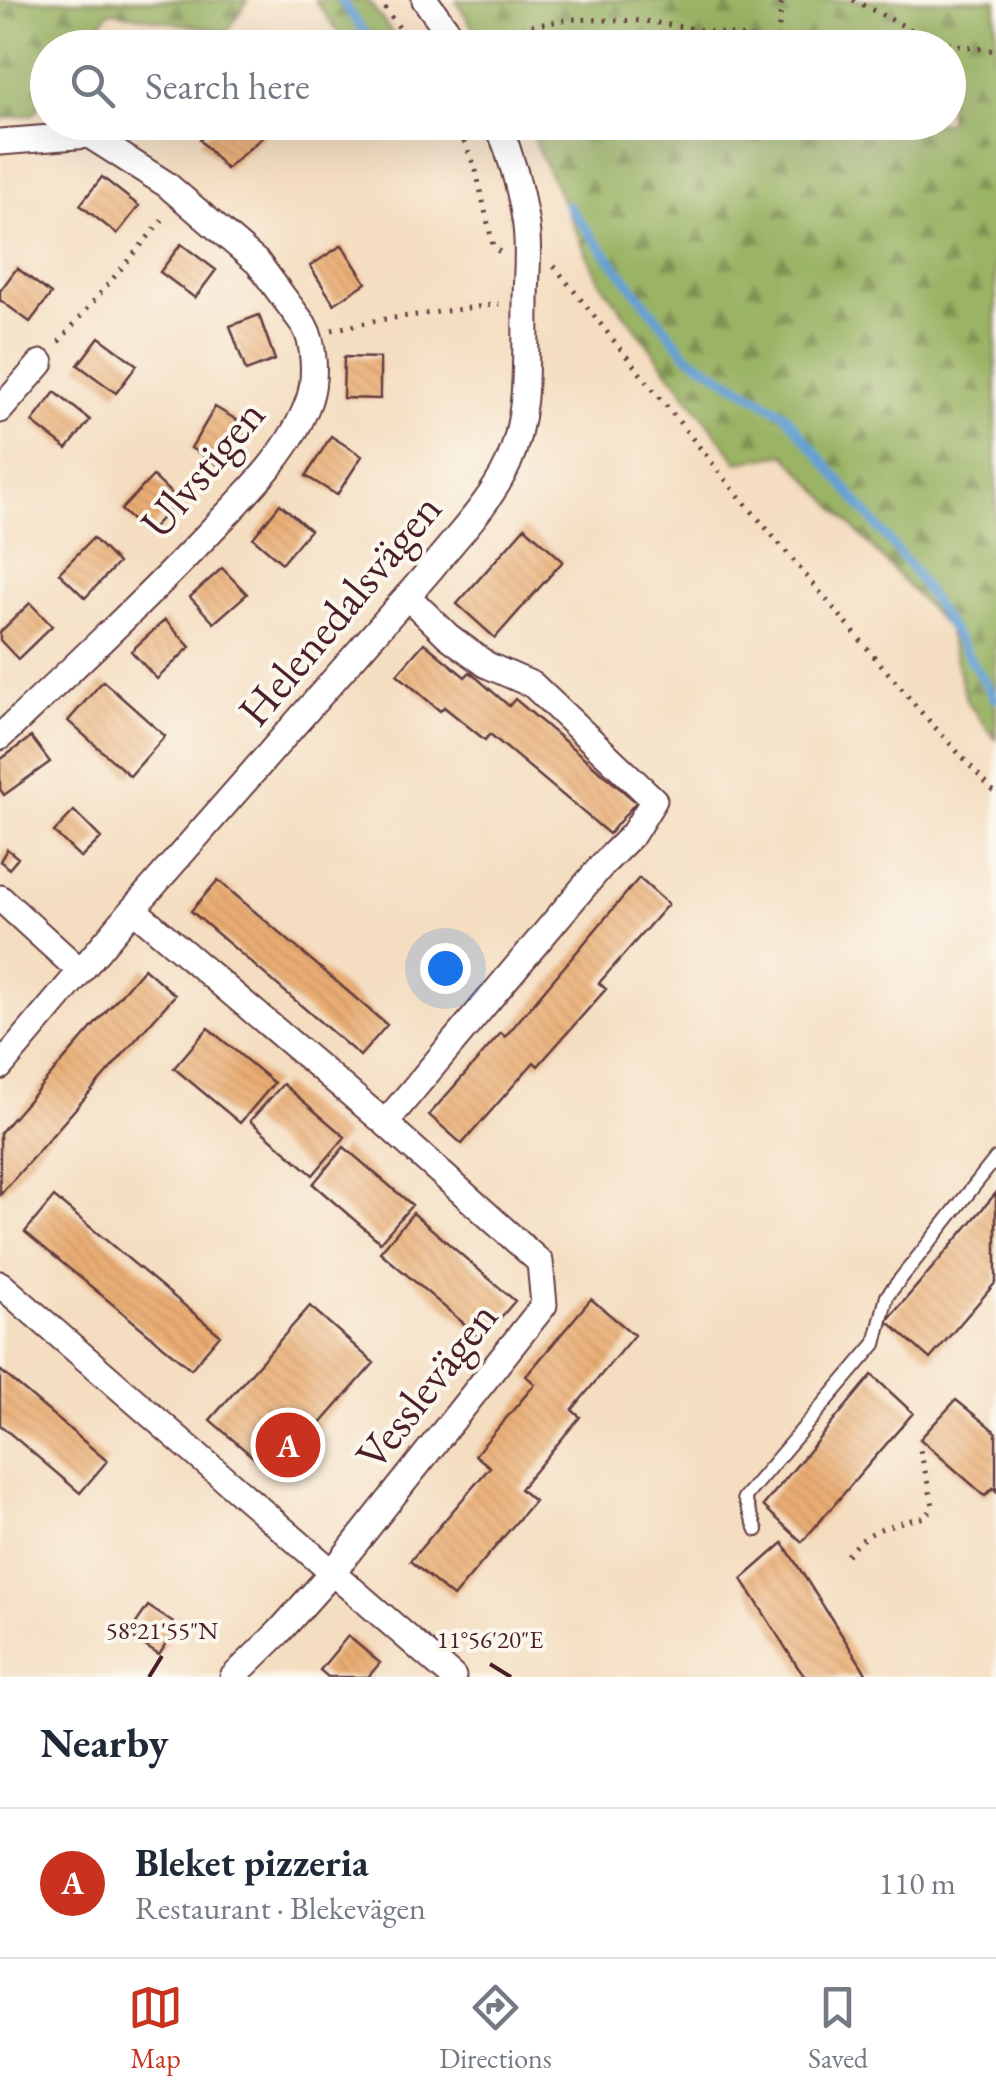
<!DOCTYPE html>
<html lang="en">
<head>
<meta charset="utf-8">
<style>
	:root { --surface:#fff; --page:#f6f6f7; --text:#1f2937; --muted:#747a83; --line:#e0e1e3; --accent:#c8321e }
	body { margin:0; font-family:"EB Garamond",serif; background:var(--page); color:var(--text) }
	.you { position:absolute; left:445px; top:968px; width:35px; height:35px; margin:-25px; border:8px solid #fff; border-radius:50%; background:#1a73e8; box-shadow:0 0 0 15px #1a73e833 }
	.badge { display:grid; place-items:center; width:65px; height:65px; border-radius:50%; background:var(--accent); color:#fff; font-size:32px; font-weight:700 }
	.pin { position:absolute; translate:-50% -50%; border:5px solid #fff; box-shadow:0 2px 10px #0006 }
	.list { margin:0; padding:0; list-style:none }
	h2 { display:flex; justify-content:space-between; align-items:center; height:130px; margin:0; padding:0 40px; font-size:42px }
	h2 small { font-size:32px; font-weight:400; color:var(--muted) }
	.list li { display:grid; grid-template-columns:65px 1fr auto; gap:30px; align-items:center; box-sizing:border-box; height:150px; padding:0 40px; border-top:2px solid var(--line) }
	.list b { display:block; font-size:38px; white-space:nowrap }
	.list p { margin:0; font-size:32px; white-space:nowrap; color:var(--muted) }
	.list em { font-size:32px; font-style:normal; color:var(--muted) }
	.icon { flex:none; width:55px; height:55px; fill:none; stroke:currentColor; stroke-width:2; stroke-linecap:round; stroke-linejoin:round }
	.map { position:relative; flex:none; width:996px; height:1677px; overflow:hidden }
	.search { position:absolute; background:var(--surface); box-shadow:0 10px 40px #0002; left:30px; right:30px; top:30px; height:110px; display:flex; align-items:center; gap:25px; box-sizing:border-box; padding:0 35px; border-radius:55px; color:var(--muted); font-size:38px }
	.sheet { height:280px; background:var(--surface) }
	nav { display:flex; justify-content:space-around; align-items:center; box-sizing:border-box; height:140px; border-top:2px solid var(--line); background:var(--surface); font-size:28px; color:var(--muted) }
	nav a { display:grid; justify-items:center; gap:5px }
	nav .on { color:var(--accent) }
	.map>svg:first-child { display:block }
	.forest { fill:url(#forest-firs); stroke:#726948; stroke-width:2.5 }
	.lines { fill:none; stroke-linecap:round; stroke-linejoin:round }
	.stream { stroke:#65a0d5; stroke-width:9 }
	.building { fill:url(#building-back-hatch) }
	.service-casing { stroke:#643c41; stroke-width:16 }
	.minor-casing { stroke:#643c41; stroke-width:29 }
	.path { stroke:#643c41; stroke-width:5; stroke-dasharray:2.5 8; stroke-linecap:butt }
	.service { stroke:#fff; stroke-width:12 }
	.minor { stroke:#fff; stroke-width:25 }
	.ticks { fill:none; stroke:#4a1f2b; stroke-width:4 }
	.labels { text-anchor:middle; dominant-baseline:central; stroke-width:8; stroke-linejoin:round; paint-order:stroke }
	.street-label { font-size:45px; fill:#4a1f2b; stroke:#fbf7ec }
	.ticks-label { font-size:25px; text-anchor:middle; fill:#4a1f2b; stroke:#fbf7ec; stroke-width:8; stroke-linejoin:round; paint-order:stroke }
</style>
</head>
<body>
<div class="map">
<svg width="996" height="1677" viewBox="0 0 996 1677">
	<defs>
		<pattern id="forest-firs" width="22" height="20" patternUnits="userSpaceOnUse" patternTransform="scale(2.5)"><rect width="22" height="20" fill="#9ab365"/><path d="M5 1l3.5 6h-7zM16 11l3.5 6h-7z" fill="#809153"/></pattern>
		<pattern id="building-back-hatch" width="6" height="6" patternUnits="userSpaceOnUse" patternTransform="scale(2.5)"><rect width="6" height="6" fill="#eaad73"/><path d="M-1 5l2 2M0 0l6 6M5-1l2 2" fill="none" stroke="#ca9464"/></pattern>
	</defs>
	<rect width="100%" height="100%" fill="#fbf7ec"/>
	<filter id="ink" filterUnits="userSpaceOnUse"><feTurbulence type="fractalNoise" baseFrequency=".01" numOctaves="2"/><feDisplacementMap in="SourceGraphic" scale="20" xChannelSelector="R" yChannelSelector="G"/><feConvolveMatrix kernelMatrix="1 2 1 2 8 2 1 2 1" color-interpolation-filters="sRGB"/></filter>
	<filter id="wash" filterUnits="userSpaceOnUse"><feTurbulence type="fractalNoise" baseFrequency=".0048" numOctaves="4" result="noise"/><feDisplacementMap in="SourceGraphic" scale="40" xChannelSelector="R" yChannelSelector="G"/><feGaussianBlur stdDeviation="2.25" result="paint"/><feColorMatrix in="noise" values="0 0 0 0 0 0 0 0 0 0 0 0 0 0 0 0 0 1.4 0 .05"/><feComposite in="paint" operator="in"/></filter>
	<g filter="url(#wash)">
		<rect width="100%" height="100%" fill="#f4ddc0"/>
		<path class="forest" d="M0 0H248L227 32 110 11 83 47 48 48 47 95 33 114 0 119Z
			M315 0H367L403 47H349Z
			M456 0H996V739L967 702 947 628 785 454 738 462 599 280 526 123 948 122V48L484 47Z"/>
		<g class="lines">
			<path class="stream" d="M341 0 375 48
				M567 205 687 355 785 414 913 570 996 699"/>
		</g>
		<g id="blocks">
			<path class="building" d="M220 122H256L266 134 226 169 200 140Z
				M102 177 139 206 117 234 80 205Z
				M181 244 216 270 195 298 160 272Z
				M342 245 366 283 334 304 310 266Z
				M17 268 51 294 30 322 0 300V291Z
				M259 315 275 360 246 371 230 326Z
				M99 337 137 365 116 393 78 365Z
				M344 357 380 358V399L343 398Z
				M55 392 90 420 67 449 32 422Z
				M215 407 247 426 222 467 191 448Z
				M331 436 362 456 337 495 306 476Z
				M153 476 178 500 147 534 121 510Z
				M280 504 310 530 282 563 253 538Z
				M525 527 563 561 495 638 457 604Z
				M93 538 118 563 85 598 59 573Z
				M222 568 247 594 214 623 190 597Z
				M30 603 52 626 18 659 0 640V632Z
				M165 620 190 647 157 679 131 651Z
				M424 643 465 677 470 672 509 706 515 699 636 802 609 834 490 734 485 740 444 707 440 711 397 674Z
				M103 681 165 736 130 776 68 721Z
				M31 737 50 762 4 795 0 789V760Z
				M74 811 101 838 81 858 54 832Z
				M7 849 18 858 9 869 0 861Z
				M639 878 668 904 599 983 606 989 538 1066 534 1062 462 1144 429 1115 501 1033 505 1037Z
				M218 880 387 1025 360 1056 191 911Z
				M144 968 175 995 0 1195V1133Z
				M208 1028 274 1083 240 1123 174 1068Z
				M283 1084 345 1137 313 1175 250 1121Z
				M344 1147 412 1205 380 1242 313 1184Z
				M996 1193V1282L930 1359 887 1321Z
				M54 1197 220 1335 191 1369 25 1232Z
				M413 1213 515 1301 482 1339 380 1252Z
				M591 1299 634 1335 572 1410 580 1417 520 1489 534 1501 453 1597 410 1561 490 1467 475 1455 535 1384 526 1376Z
				M310 1306 374 1363 275 1476 210 1420Z
				M0 1370 107 1461 80 1493 0 1425Z
				M872 1375 913 1413 802 1542 763 1506Z
				M956 1400 996 1432V1491L993 1488 985 1496 920 1439Z
				M783 1543 861 1665 868 1677H805L797 1666 742 1579Z
				M148 1606 178 1626 159 1655 128 1635Z
				M348 1636 380 1663 368 1677H328L320 1670Z"/>
		</g>
	</g>
	<g filter="url(#ink)">
		<use href="#blocks" fill-opacity="0" stroke="#643c41" stroke-width="2.5"/>
		<g class="lines">
			<defs>
				<path id="service" d="M757 1530 744 1498 875 1344 887 1296 996 1158"/>
				<path id="minor" d="M425 0 460 48
					M0 142 89 135 166 184 258 263 304 325C315 344 316 379 309 400 291 452 245 495 208 534 141 604 71 670 0 737
					M0 410 41 363
					M0 898 80 971
					M133 909 385 1123 540 1262 544 1305 331 1574 279 1632 233 1677
					M0 1067 133 909 430 570C457 536 490 503 508 464 530 415 525 356 526 304 526 275 530 247 525 219 520 186 510 153 497 122
					M385 1123 603 864 633 834 654 800 533 685 487 665 448 636 407 596
					M0 1284 453 1677"/>
			</defs>
			<use href="#service" class="service-casing"/>
			<use href="#minor" class="minor-casing"/>
			<path class="path" d="M378 0 415 48
				M853 0 933 41 996 51
				M480 35 571 19 644 21 777 42 782 0
				M455 122 475 166 493 246 502 254
				M554 266 729 484 921 712 996 794
				M332 330 379 320 499 304
				M59 342 165 217
				M847 1555C868 1528 895 1523 926 1517L933 1505 920 1450"/>
			<use href="#service" class="service"/>
			<use href="#minor" class="minor"/>
		</g>
	</g>
	<path class="ticks" d="M490 1664 511 1677M149 1677 162 1656"/>
	<g class="labels">
		<g class="street-label">
			<text transform="translate(202 468) rotate(-50)">Ulvstigen</text>
			<text transform="translate(339 609) rotate(-50)">Helenedalsvägen</text>
			<text transform="translate(426 1385) rotate(-52)">Vesslevägen</text>
		</g>
	</g>
	<g class="ticks-label">
		<text x="162" y="1639">58°21'55"N</text>
		<text x="490" y="1648">11°56'20"E</text>
	</g>
</svg>
<div class="you"></div>
<div class="pin badge" style="left:288px;top:1445px">A</div>
<div class="search"><svg class="icon" aria-label="search" viewBox="0 0 24 24"><circle cx="10" cy="10" r="6"/><path d="M15 15l6 6"/></svg>Search here</div>
</div>
<section class="sheet">
<h2>Nearby<small></small></h2>
<ul class="list">
<li><span class="badge">A</span><div><b>Bleket pizzeria</b><p>Restaurant · Blekevägen</p></div><em>110 m</em></li>
</ul>
</section>
<nav>
<a class="on"><svg class="icon" aria-label="map" viewBox="0 0 24 24"><path d="M3 6l6-2 6 2 6-2v14l-6 2-6-2-6 2zM9 4v14M15 6v14"/></svg>Map</a>
<a><svg class="icon" aria-label="directions" viewBox="0 0 24 24"><path d="M12 3l9 9-9 9-9-9zM9 14v-3h6M13 9l2 2-2 2"/></svg>Directions</a>
<a><svg class="icon" aria-label="saved" viewBox="0 0 24 24"><path d="M7 4h10v16l-5-4-5 4z"/></svg>Saved</a>
</nav>
</body>
</html>
